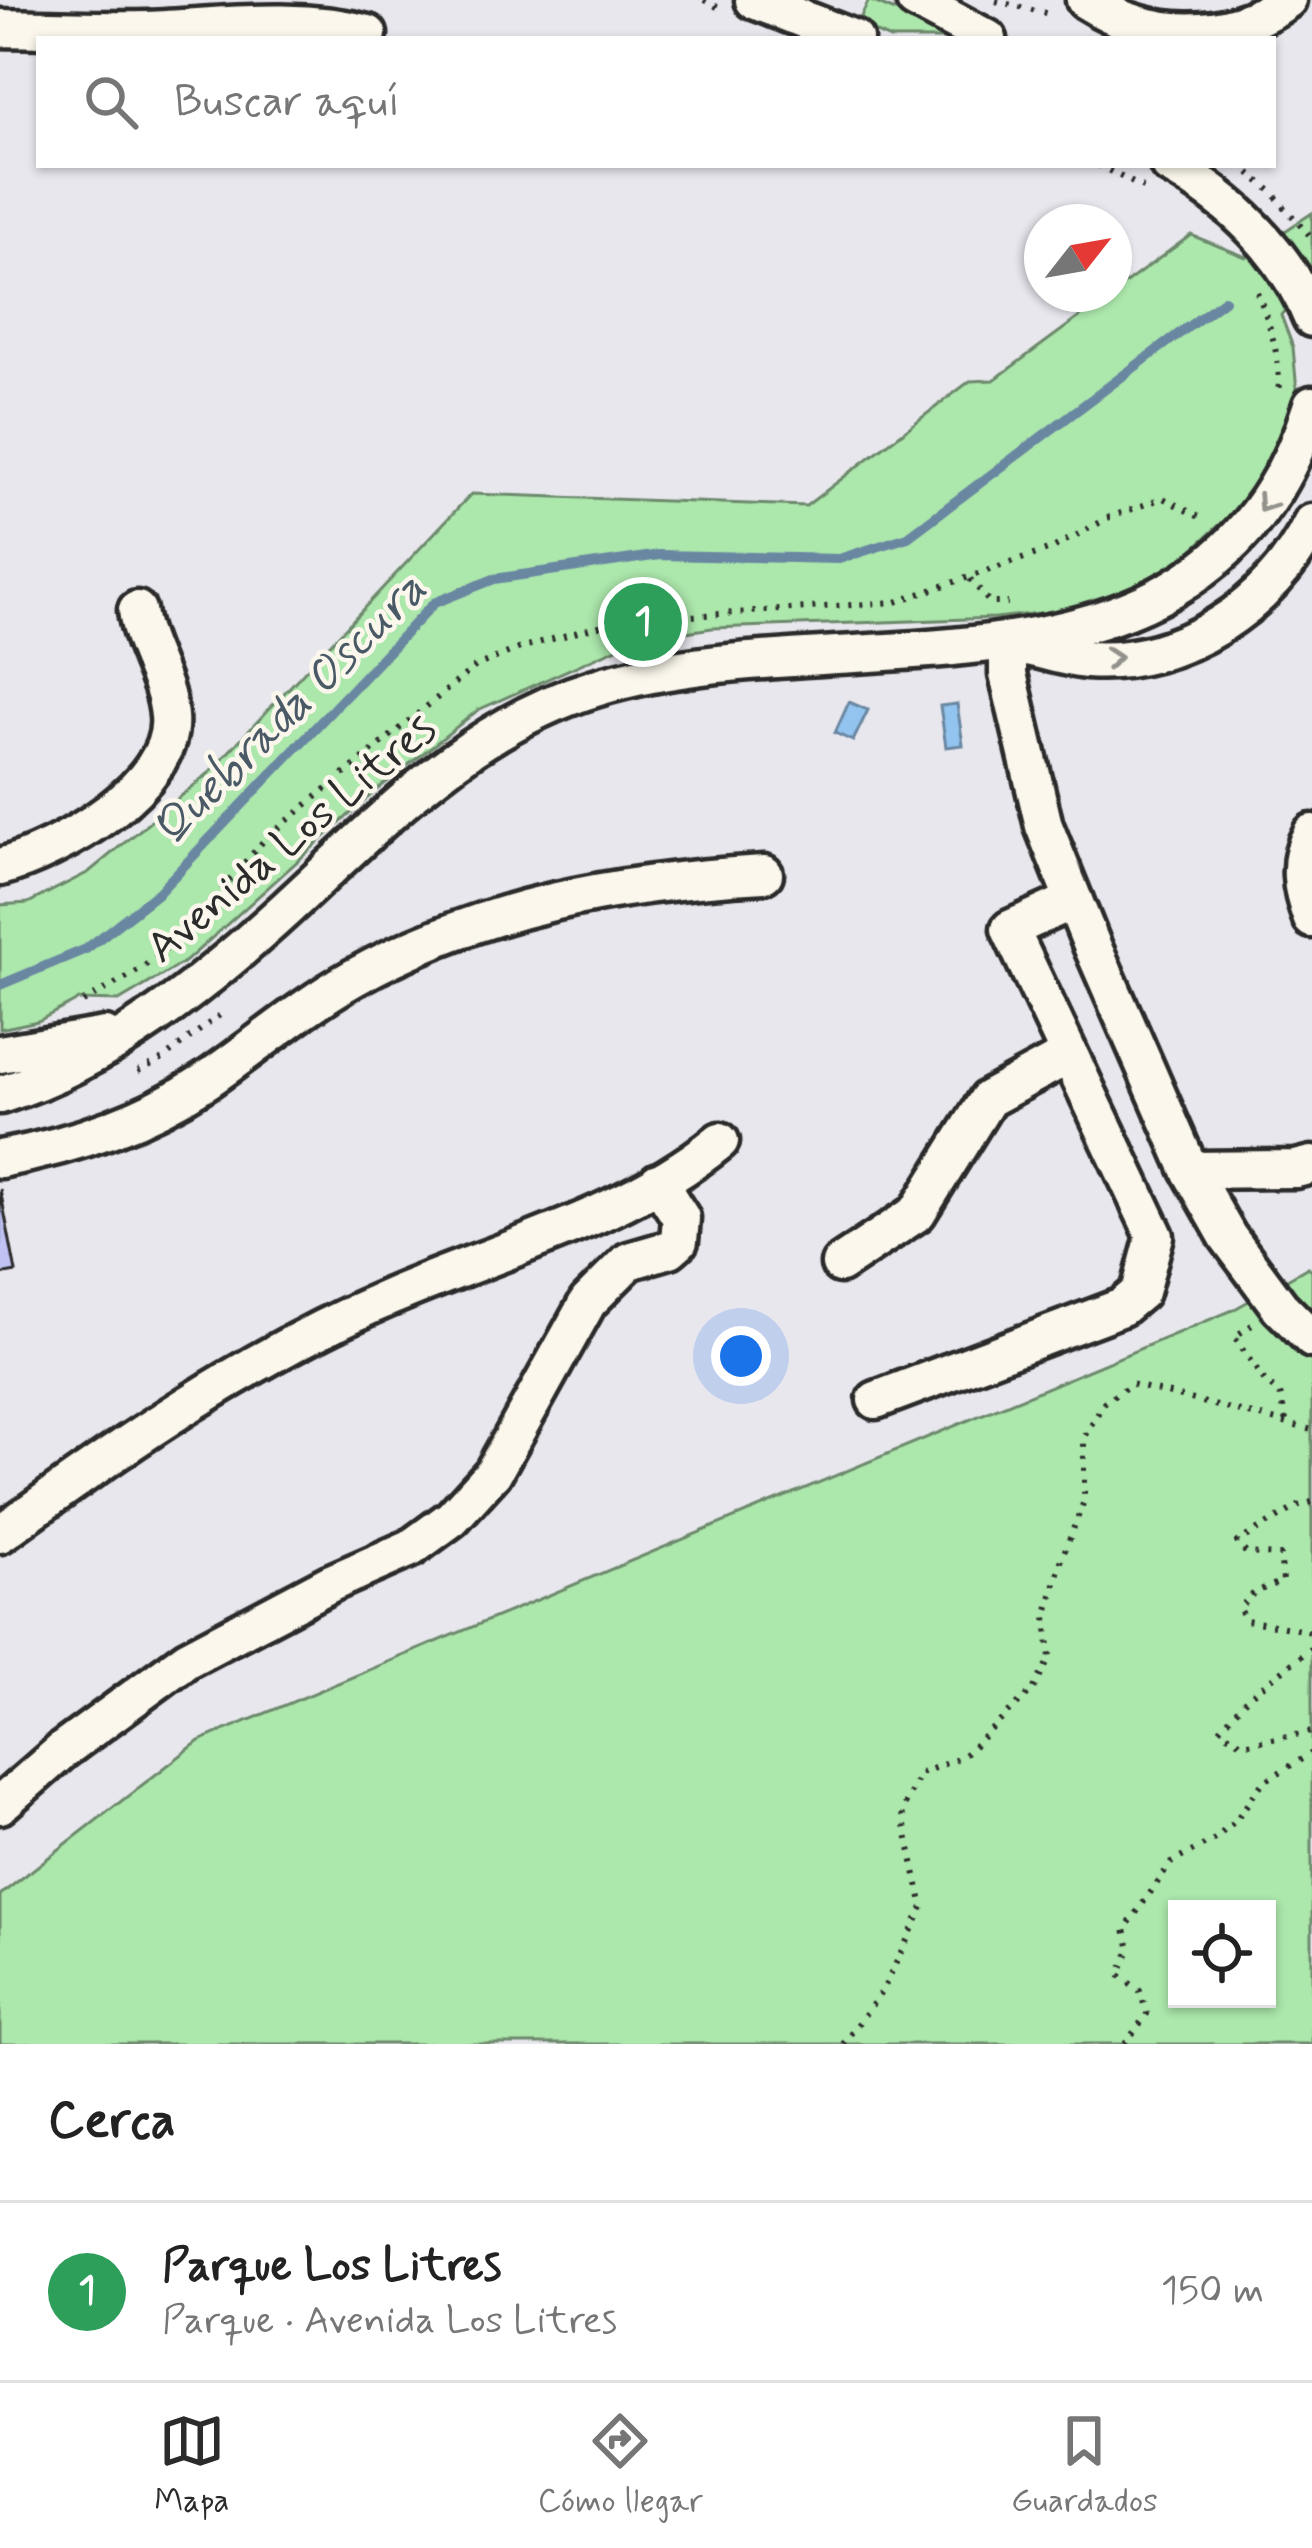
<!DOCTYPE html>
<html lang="es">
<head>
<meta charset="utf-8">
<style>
	:root { --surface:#fff; --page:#f2f2f2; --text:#222; --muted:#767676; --line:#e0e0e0; --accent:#2b2b2b }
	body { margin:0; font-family:Mynerve,sans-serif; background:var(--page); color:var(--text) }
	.controls { position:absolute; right:36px; bottom:36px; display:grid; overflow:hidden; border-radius:0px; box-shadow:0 3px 9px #0004 }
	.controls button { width:108px; height:108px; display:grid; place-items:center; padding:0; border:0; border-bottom:3px solid var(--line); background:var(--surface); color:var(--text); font:60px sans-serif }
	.compass { position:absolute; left:1024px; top:204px; width:108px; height:108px; border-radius:50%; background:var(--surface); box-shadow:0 3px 9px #0004; rotate:59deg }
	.you { position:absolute; left:741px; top:1356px; width:42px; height:42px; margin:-30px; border:9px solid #fff; border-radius:50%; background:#1a73e8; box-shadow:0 0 0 18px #1a73e833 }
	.badge { display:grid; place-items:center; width:78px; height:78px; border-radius:50%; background:var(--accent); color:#fff; font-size:39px; font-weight:700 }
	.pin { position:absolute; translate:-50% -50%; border:6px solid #fff; box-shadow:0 3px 12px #0006 }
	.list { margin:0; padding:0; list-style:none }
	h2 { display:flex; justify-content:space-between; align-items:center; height:156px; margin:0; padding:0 48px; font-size:51px }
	h2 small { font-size:39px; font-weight:400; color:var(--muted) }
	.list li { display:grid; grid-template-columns:78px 1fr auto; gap:36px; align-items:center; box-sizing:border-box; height:180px; padding:0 48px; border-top:3px solid var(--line) }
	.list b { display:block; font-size:45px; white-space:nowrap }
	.list p { margin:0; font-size:39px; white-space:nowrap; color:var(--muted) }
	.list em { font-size:39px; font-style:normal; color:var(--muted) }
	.icon { flex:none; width:66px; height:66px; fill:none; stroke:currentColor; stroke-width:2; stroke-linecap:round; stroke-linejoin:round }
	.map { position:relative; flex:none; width:1312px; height:2044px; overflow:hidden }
	.search { position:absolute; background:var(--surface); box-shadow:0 3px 9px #0004; left:36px; right:36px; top:36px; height:132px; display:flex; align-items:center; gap:30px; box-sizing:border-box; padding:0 42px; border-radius:0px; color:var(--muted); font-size:45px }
	.sheet { height:336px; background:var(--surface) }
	nav { display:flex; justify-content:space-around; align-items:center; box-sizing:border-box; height:168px; border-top:3px solid var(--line); background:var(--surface); font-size:33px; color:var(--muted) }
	nav a { display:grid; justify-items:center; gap:6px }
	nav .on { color:var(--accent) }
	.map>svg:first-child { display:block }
	.green { fill:#ace7ac; stroke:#6c896c; stroke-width:3; fill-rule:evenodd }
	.water { fill:#92c4ef; stroke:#6987a1; stroke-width:3 }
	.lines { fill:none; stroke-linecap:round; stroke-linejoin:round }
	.stream { stroke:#6987a1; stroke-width:10 }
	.building { fill:#c0c2f4; stroke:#2b2b2b; stroke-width:3 }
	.street-casing { stroke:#2b2b2b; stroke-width:45 }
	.path { stroke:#2b2b2b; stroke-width:6; stroke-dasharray:3 9; stroke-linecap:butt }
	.street { stroke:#fbf7ec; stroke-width:36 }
	.oneway { stroke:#93918c }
	.labels { text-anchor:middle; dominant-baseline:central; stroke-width:9; stroke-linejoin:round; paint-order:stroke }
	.street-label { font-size:45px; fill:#2b2b2b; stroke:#fbf7ec }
	.water-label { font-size:48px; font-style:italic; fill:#4a5966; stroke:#fbf7ec }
</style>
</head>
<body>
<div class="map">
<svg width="1312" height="2044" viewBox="0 0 1312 2044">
	<rect width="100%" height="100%" fill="#e9e7ee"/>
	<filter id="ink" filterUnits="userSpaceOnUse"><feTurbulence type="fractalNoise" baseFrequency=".00833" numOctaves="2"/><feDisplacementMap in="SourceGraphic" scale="24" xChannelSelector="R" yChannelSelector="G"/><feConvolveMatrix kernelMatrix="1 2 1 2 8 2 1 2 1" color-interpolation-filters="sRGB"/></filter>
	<g filter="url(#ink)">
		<path class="green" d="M869 0 948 33 945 39H890L857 25Z
			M1312 213V278L1281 315 1293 347 1297 391 1294 415 1265 483 1169 571 1119 596 1065 610 996 618 712 628 635 640 478 710 378 789 186 961 119 1001 78 1000 38 1021 0 1029V905L28 903 89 872 208 774 471 494 806 506 970 381 994 380 1191 235 1246 257Z
			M1308 1267 1312 1270V2044H0V1895L199 1741 1233 1310ZM1177 1909H1267V1999H1177Z"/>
		<path class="water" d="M849 702 868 710 853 741 835 733Z
			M957 704 963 745 946 747 940 706Z"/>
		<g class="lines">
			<path class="stream" d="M0 985 86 949 159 892 434 603 494 579 660 555 839 559 908 537 1224 300"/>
		</g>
		<path class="building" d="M0 1189 16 1272 0 1275Z"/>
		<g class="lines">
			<defs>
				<path id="street" d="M754 0 854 39
					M915 0 988 39
					M1085 0C1148 40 1226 44 1287 0
					M0 28C49 29 98 31 148 30 222 27 294 15 368 34
					M1169 165C1231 199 1286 252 1312 318
					M1008 642V674L1044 826 1091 943 1190 1170 1228 1237 1280 1307 1312 1339
					M1023 646C1044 650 1066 658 1087 660 1180 667 1273 605 1312 523
					M1312 833C1296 861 1301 890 1312 919
					M0 867C58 852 176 786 169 716 166 678 142 648 137 610
					M0 1054 105 1036
					M0 1095C111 1060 203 985 287 908 381 822 469 726 595 688 847 611 1209 732 1312 405
					M0 1159C71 1146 143 1122 204 1082 254 1048 300 1008 353 978 482 906 619 882 764 874
					M1190 1170 1296 1169 1312 1165
					M840 1264 917 1213 988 1099 1069 1055
					M876 1400 1122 1307 1140 1292 1155 1236 1010 929 1074 900
					M0 1534C124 1444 249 1357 390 1297 501 1249 625 1218 720 1141
					M0 1805 63 1750 187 1659 331 1583 411 1548 452 1518 493 1473 588 1302 629 1261 670 1249 679 1241 681 1218 658 1182"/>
			</defs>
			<use href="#street" class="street-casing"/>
			<path class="path" d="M704 0 723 10
				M996 1 1053 15
				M1098 165 1143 188
				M1240 165 1270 190 1312 239
				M1257 292C1270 323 1282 362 1278 395
				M970 579 990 603H1008
				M83 1002 138 971 179 939 265 839 476 666 520 648 617 621 896 602 1051 549 1110 517 1163 498 1205 520
				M138 1071 161 1060 221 1014
				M1252 1325 1234 1337 1265 1382 1280 1394 1287 1425
				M1312 1502 1298 1506 1237 1542 1246 1553 1280 1555 1283 1581 1255 1592 1239 1608 1246 1620 1312 1632
				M1312 1648 1247 1698 1220 1729 1243 1744 1312 1732
				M843 2044 883 1990 923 1907 902 1812 919 1774 962 1757 1033 1690 1050 1658 1046 1617 1062 1558 1084 1501V1437L1104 1403 1131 1384 1312 1430
				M1125 2044 1147 2014 1140 1991 1119 1975 1130 1950 1125 1929 1171 1863 1215 1839 1235 1821 1263 1782 1312 1753"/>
			<use href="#street" class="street"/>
		</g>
		<defs><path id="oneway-chevron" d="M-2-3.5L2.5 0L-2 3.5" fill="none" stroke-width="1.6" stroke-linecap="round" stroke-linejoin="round" transform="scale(3)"/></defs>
		<g class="oneway">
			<use href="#oneway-chevron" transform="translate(1265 504) rotate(124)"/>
			<use href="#oneway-chevron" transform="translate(1113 658) rotate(-4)"/>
		</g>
	</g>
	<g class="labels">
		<g class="street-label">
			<text transform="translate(292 839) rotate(-40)">Avenida Los Litres</text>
		</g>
		<g class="water-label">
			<text transform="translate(290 710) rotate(-45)">Quebrada Oscura</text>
		</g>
	</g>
</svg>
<div class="controls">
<button><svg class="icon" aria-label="locate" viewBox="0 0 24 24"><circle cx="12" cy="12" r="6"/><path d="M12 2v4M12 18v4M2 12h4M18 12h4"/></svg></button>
</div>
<svg class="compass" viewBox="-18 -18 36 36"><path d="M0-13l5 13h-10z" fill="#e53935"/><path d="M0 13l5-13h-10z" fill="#767676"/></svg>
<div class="you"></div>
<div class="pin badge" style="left:643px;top:622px;background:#2e9e5b">1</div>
<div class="search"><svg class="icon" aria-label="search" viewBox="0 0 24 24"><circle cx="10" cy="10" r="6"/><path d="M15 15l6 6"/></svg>Buscar aquí</div>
</div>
<section class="sheet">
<h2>Cerca<small></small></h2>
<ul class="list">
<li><span class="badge" style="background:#2e9e5b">1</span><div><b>Parque Los Litres</b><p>Parque · Avenida Los Litres</p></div><em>150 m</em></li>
</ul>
</section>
<nav>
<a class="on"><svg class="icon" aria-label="map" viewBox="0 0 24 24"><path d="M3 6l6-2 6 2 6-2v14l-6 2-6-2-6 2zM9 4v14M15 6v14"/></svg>Mapa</a>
<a><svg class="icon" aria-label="directions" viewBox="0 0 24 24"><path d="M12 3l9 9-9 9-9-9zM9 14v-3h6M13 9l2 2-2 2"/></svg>Cómo llegar</a>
<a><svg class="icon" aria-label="saved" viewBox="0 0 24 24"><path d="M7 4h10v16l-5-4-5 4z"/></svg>Guardados</a>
</nav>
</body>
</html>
